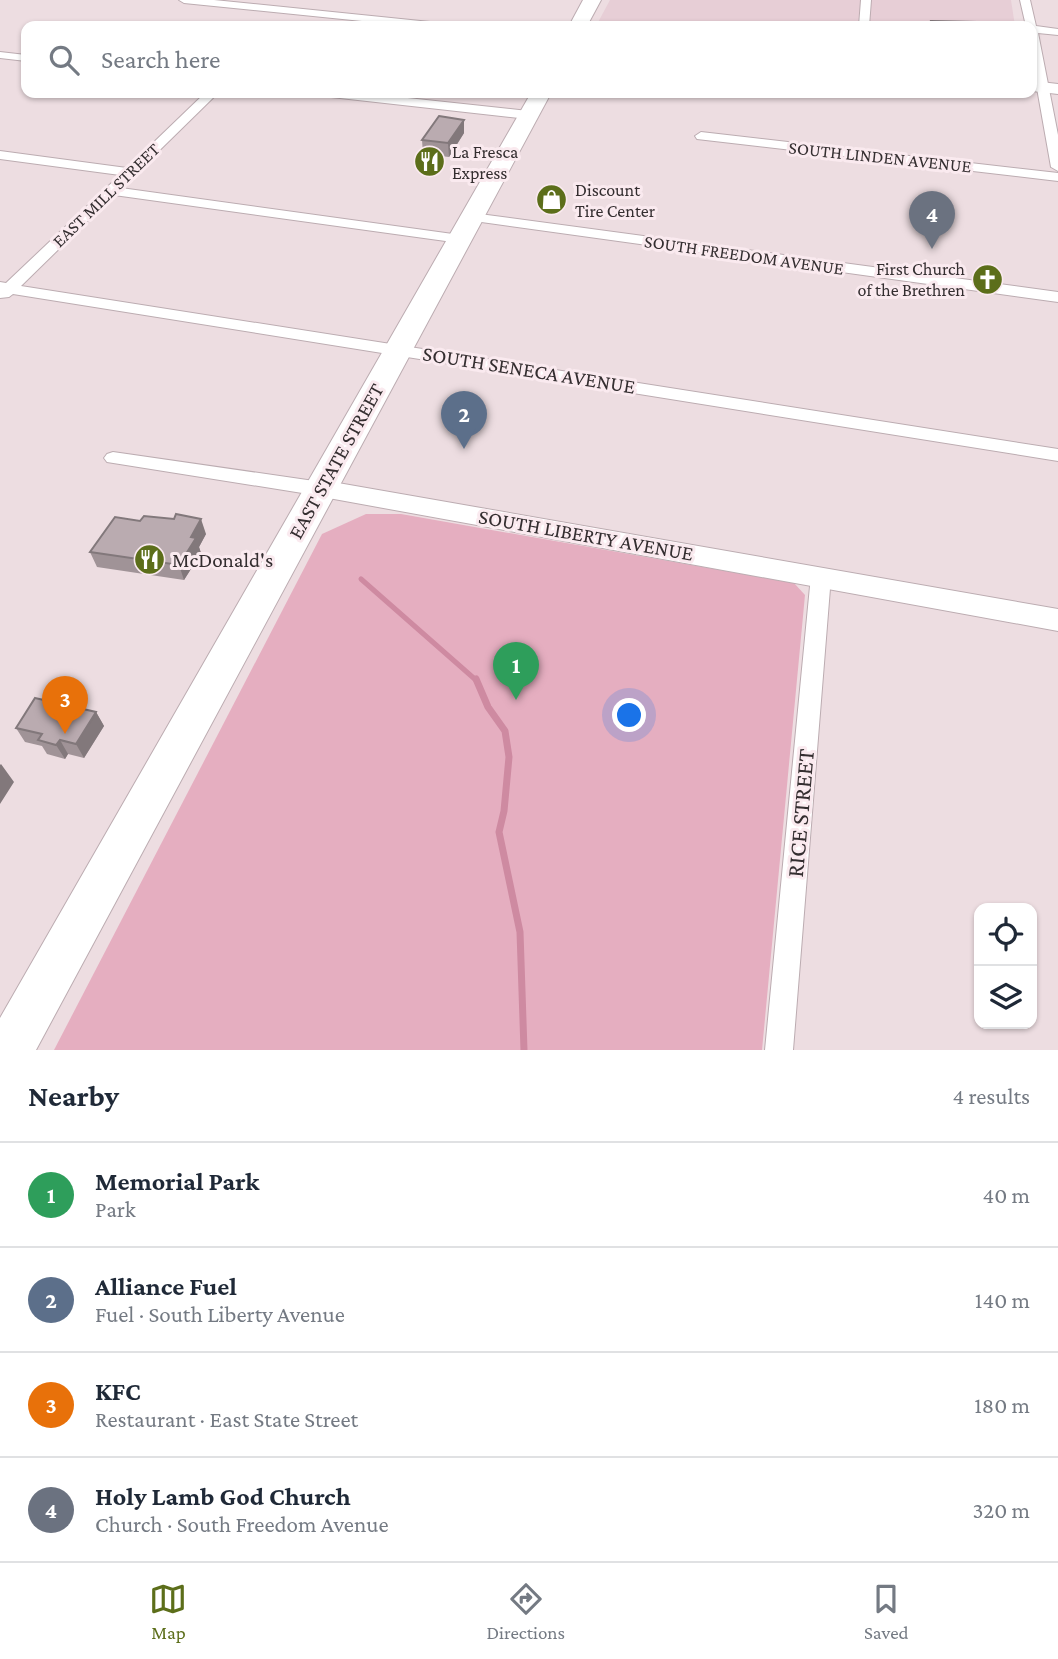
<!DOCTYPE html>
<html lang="en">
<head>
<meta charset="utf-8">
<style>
	:root { --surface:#fff; --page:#f2f2f3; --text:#1f2937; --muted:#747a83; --line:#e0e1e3; --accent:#5c6e1a }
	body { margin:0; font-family:"Crimson Pro",serif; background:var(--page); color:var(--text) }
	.controls { position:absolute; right:21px; bottom:21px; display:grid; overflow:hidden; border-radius:14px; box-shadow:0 2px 5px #0004 }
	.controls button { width:63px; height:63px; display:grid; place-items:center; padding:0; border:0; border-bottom:2px solid var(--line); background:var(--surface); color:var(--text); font:35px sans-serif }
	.you { position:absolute; left:630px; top:716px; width:24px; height:24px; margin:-18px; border:5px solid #fff; border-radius:50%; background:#1a73e8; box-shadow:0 0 0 10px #1a73e833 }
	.badge { display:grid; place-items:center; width:46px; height:46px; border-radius:50%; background:var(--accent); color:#fff; font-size:23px; font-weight:700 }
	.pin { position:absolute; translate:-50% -58px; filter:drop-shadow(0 2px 4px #0008) }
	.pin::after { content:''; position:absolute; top:37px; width:24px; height:21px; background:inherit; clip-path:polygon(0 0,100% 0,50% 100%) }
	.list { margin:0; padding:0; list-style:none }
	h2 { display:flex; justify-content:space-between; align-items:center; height:91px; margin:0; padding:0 28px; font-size:30px }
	h2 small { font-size:23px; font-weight:400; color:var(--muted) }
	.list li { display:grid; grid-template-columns:46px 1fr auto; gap:21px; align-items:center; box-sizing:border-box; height:105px; padding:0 28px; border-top:2px solid var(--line) }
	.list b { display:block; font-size:26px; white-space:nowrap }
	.list p { margin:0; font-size:23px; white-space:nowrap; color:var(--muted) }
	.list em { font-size:23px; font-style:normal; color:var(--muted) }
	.icon { flex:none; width:38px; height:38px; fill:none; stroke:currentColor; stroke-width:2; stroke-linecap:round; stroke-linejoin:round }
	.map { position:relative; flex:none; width:1058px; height:1050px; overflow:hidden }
	.search { position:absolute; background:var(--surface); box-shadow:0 2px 5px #0004; left:21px; right:21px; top:21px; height:77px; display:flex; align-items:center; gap:18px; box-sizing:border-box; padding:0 24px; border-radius:14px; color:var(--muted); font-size:26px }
	.sheet { height:511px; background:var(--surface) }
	nav { display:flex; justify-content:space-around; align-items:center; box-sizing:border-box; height:98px; border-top:2px solid var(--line); background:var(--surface); font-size:19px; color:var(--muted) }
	nav a { display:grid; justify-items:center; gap:4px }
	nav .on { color:var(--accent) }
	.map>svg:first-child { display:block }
	.built { fill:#e7ced6 }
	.green { fill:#e5aec0 }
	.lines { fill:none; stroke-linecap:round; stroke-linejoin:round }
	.stream-far1 { stroke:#ce8aa1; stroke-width:5 }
	.stream { stroke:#ce8aa1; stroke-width:7 }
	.street-casing { stroke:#bcacb1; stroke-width:2 }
	.secondary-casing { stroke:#bcacb1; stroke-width:2 }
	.highway-casing { stroke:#bcacb1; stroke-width:2 }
	.street { fill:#fff; fill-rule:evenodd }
	.secondary { fill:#fff; fill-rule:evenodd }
	.highway { fill:#fff; fill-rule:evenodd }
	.wall { fill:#a09397 }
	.shaded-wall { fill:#82787b }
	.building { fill:#baabb0; stroke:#82787b; stroke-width:2 }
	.labels { text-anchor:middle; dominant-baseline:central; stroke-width:6; stroke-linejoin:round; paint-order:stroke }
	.far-poi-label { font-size:18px; fill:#342e30; stroke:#faeaef; text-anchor:start }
	.far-street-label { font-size:18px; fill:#342e30; stroke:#faeaef }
	.street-label { font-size:21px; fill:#342e30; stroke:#faeaef }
	.poi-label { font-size:21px; fill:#342e30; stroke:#faeaef; text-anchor:start }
	.near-street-label { font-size:24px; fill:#342e30; stroke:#faeaef }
</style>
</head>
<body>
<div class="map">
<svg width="1058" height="1050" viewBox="0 0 1058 1050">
	<rect width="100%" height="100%" fill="#eddde1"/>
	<path class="built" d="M610 0H1011L1015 26H596Z"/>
	<path class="green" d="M366 514H401L794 583 805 595 762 1050H54L322 534Z"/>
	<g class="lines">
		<path class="stream-far1" d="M361 579 477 681"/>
		<path class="stream" d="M476 679 488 707 505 731 509 757 504 811 499 832 520 932 524 1050"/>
		<defs>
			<path id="street" d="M179 0H214L440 23 445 26H411L184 3Z
				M861 0H871L869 26H859Z
				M1020 0H1030L1036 26 1058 29V35L1038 33 1058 135V171L1051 167 1032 60V26H1026Z
				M0 52 26 55V61L0 58Z
				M205 93H218L121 188 460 235 467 239 460 243 114 195 21 286 1058 449V461L13 294 9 297 0 298V282L6 283 120 175 0 159V151L127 168Z
				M325 93H361L528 111 534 115 528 119 331 97Z
				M701 132 1058 173V181L697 139 695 136Z
				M472 213 1058 292V302L467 220V214Z
				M113 452 321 482 328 484 330 489 328 494 321 496 107 462 104 458 107 454Z
				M821 568 828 571 831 576 793 1050H765L811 576 814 571Z"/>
			<path id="secondary" d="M1032 81 1058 84V94L1032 91Z
				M321 480 1058 609V631L312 495 308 489 312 483Z"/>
			<path id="highway" d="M583 0H601L587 26H569Z
				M531 93H551L36 1050H0V1018Z"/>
		</defs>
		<use href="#street" class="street-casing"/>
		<use href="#secondary" class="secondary-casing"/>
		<use href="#highway" class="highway-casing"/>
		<use href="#street" class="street"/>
		<use href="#secondary" class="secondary"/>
		<use href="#highway" class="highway"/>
	</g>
	<path class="wall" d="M732 93H757V95Z
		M464 120V133L449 157 423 154 422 140Z
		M140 521 206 534 199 547 201 553 184 580 97 567 90 552Z
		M96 712 104 726 84 758 68 754 65 759 47 754 42 746 25 742 16 728Z"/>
	<path class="shaded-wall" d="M464 120V133L449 157 448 143Z
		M201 519 206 534 199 547 201 553 184 580 179 565 191 537Z
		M96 712 104 726 84 758 76 744Z
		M60 740 68 754 65 759 56 745Z
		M1 764 14 782 0 804V765Z"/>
	<path class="building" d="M931 21 976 22 977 26H932Z
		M439 116 464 120 448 143 422 140Z
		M176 514 201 519 191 537 196 538 179 565 90 552 115 517 140 521 144 516 174 519Z
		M35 698 96 712 76 744 60 740 56 745 38 740 42 734 16 728Z"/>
	<defs>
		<symbol id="restaurant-disc" viewBox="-11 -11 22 22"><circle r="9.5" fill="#5c6e1a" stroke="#faeaef"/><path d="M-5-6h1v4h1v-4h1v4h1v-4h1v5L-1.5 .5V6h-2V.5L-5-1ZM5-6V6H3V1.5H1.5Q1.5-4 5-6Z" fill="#fff"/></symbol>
		<symbol id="shop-disc" viewBox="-11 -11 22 22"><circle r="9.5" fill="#5c6e1a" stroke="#faeaef"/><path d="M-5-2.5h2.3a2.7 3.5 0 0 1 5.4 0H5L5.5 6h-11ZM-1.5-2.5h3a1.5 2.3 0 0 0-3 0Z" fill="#fff"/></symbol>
		<symbol id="church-disc" viewBox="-11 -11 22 22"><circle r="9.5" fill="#5c6e1a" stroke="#faeaef"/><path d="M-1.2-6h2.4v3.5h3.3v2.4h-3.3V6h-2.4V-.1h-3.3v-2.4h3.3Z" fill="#fff"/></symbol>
	</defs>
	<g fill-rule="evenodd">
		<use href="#restaurant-disc" x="412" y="144" width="35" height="35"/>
		<use href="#shop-disc" x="534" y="182" width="35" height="35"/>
		<use href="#church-disc" x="970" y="262" width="35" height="35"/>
		<use href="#restaurant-disc" x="132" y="542" width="35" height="35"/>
	</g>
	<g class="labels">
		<g class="far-poi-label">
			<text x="452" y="152">La Fresca<tspan x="452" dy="21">Express</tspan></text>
			<text x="575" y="190">Discount<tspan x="575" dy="21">Tire Center</tspan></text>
			<text x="965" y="269" text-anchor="end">First Church<tspan x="965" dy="21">of the Brethren</tspan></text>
		</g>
		<g class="far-street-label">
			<text transform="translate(880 157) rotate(6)">SOUTH LINDEN AVENUE</text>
			<text transform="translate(106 195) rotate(-44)">EAST MILL STREET</text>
			<text transform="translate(744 255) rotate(8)">SOUTH FREEDOM AVENUE</text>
		</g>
		<g class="street-label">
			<text transform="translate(529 370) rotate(9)">SOUTH SENECA AVENUE</text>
			<text transform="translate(336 461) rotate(-61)">EAST STATE STREET</text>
			<text transform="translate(586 535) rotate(10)">SOUTH LIBERTY AVENUE</text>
		</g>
		<g class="poi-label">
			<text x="172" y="560">McDonald's</text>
		</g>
		<g class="near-street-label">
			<text transform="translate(800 813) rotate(-85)">RICE STREET</text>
		</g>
	</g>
</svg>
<div class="controls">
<button><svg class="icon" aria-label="locate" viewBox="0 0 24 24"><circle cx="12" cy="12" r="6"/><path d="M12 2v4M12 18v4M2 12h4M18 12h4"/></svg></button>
<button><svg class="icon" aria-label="layers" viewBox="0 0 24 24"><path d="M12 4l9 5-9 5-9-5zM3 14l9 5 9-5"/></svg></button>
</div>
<div class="you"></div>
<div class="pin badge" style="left:516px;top:700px;background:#2e9e5b">1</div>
<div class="pin badge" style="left:464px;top:449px;background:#5c6f8a">2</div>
<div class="pin badge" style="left:65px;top:734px;background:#e8710a">3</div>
<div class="pin badge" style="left:932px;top:249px;background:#6b7280">4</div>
<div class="search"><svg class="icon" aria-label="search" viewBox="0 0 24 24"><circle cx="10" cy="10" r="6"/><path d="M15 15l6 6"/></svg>Search here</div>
</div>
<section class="sheet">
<h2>Nearby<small>4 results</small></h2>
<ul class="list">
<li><span class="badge" style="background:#2e9e5b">1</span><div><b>Memorial Park</b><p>Park</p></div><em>40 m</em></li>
<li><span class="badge" style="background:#5c6f8a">2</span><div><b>Alliance Fuel</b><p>Fuel · South Liberty Avenue</p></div><em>140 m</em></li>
<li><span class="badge" style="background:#e8710a">3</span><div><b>KFC</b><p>Restaurant · East State Street</p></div><em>180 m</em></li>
<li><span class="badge" style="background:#6b7280">4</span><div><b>Holy Lamb God Church</b><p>Church · South Freedom Avenue</p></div><em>320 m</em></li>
</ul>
</section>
<nav>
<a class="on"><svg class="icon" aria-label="map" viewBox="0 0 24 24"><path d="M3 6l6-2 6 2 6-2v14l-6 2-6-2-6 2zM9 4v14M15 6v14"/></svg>Map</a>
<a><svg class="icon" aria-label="directions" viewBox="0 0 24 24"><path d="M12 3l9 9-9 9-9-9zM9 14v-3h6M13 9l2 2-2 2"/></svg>Directions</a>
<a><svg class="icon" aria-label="saved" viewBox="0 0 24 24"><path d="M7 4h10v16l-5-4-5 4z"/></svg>Saved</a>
</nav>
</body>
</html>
